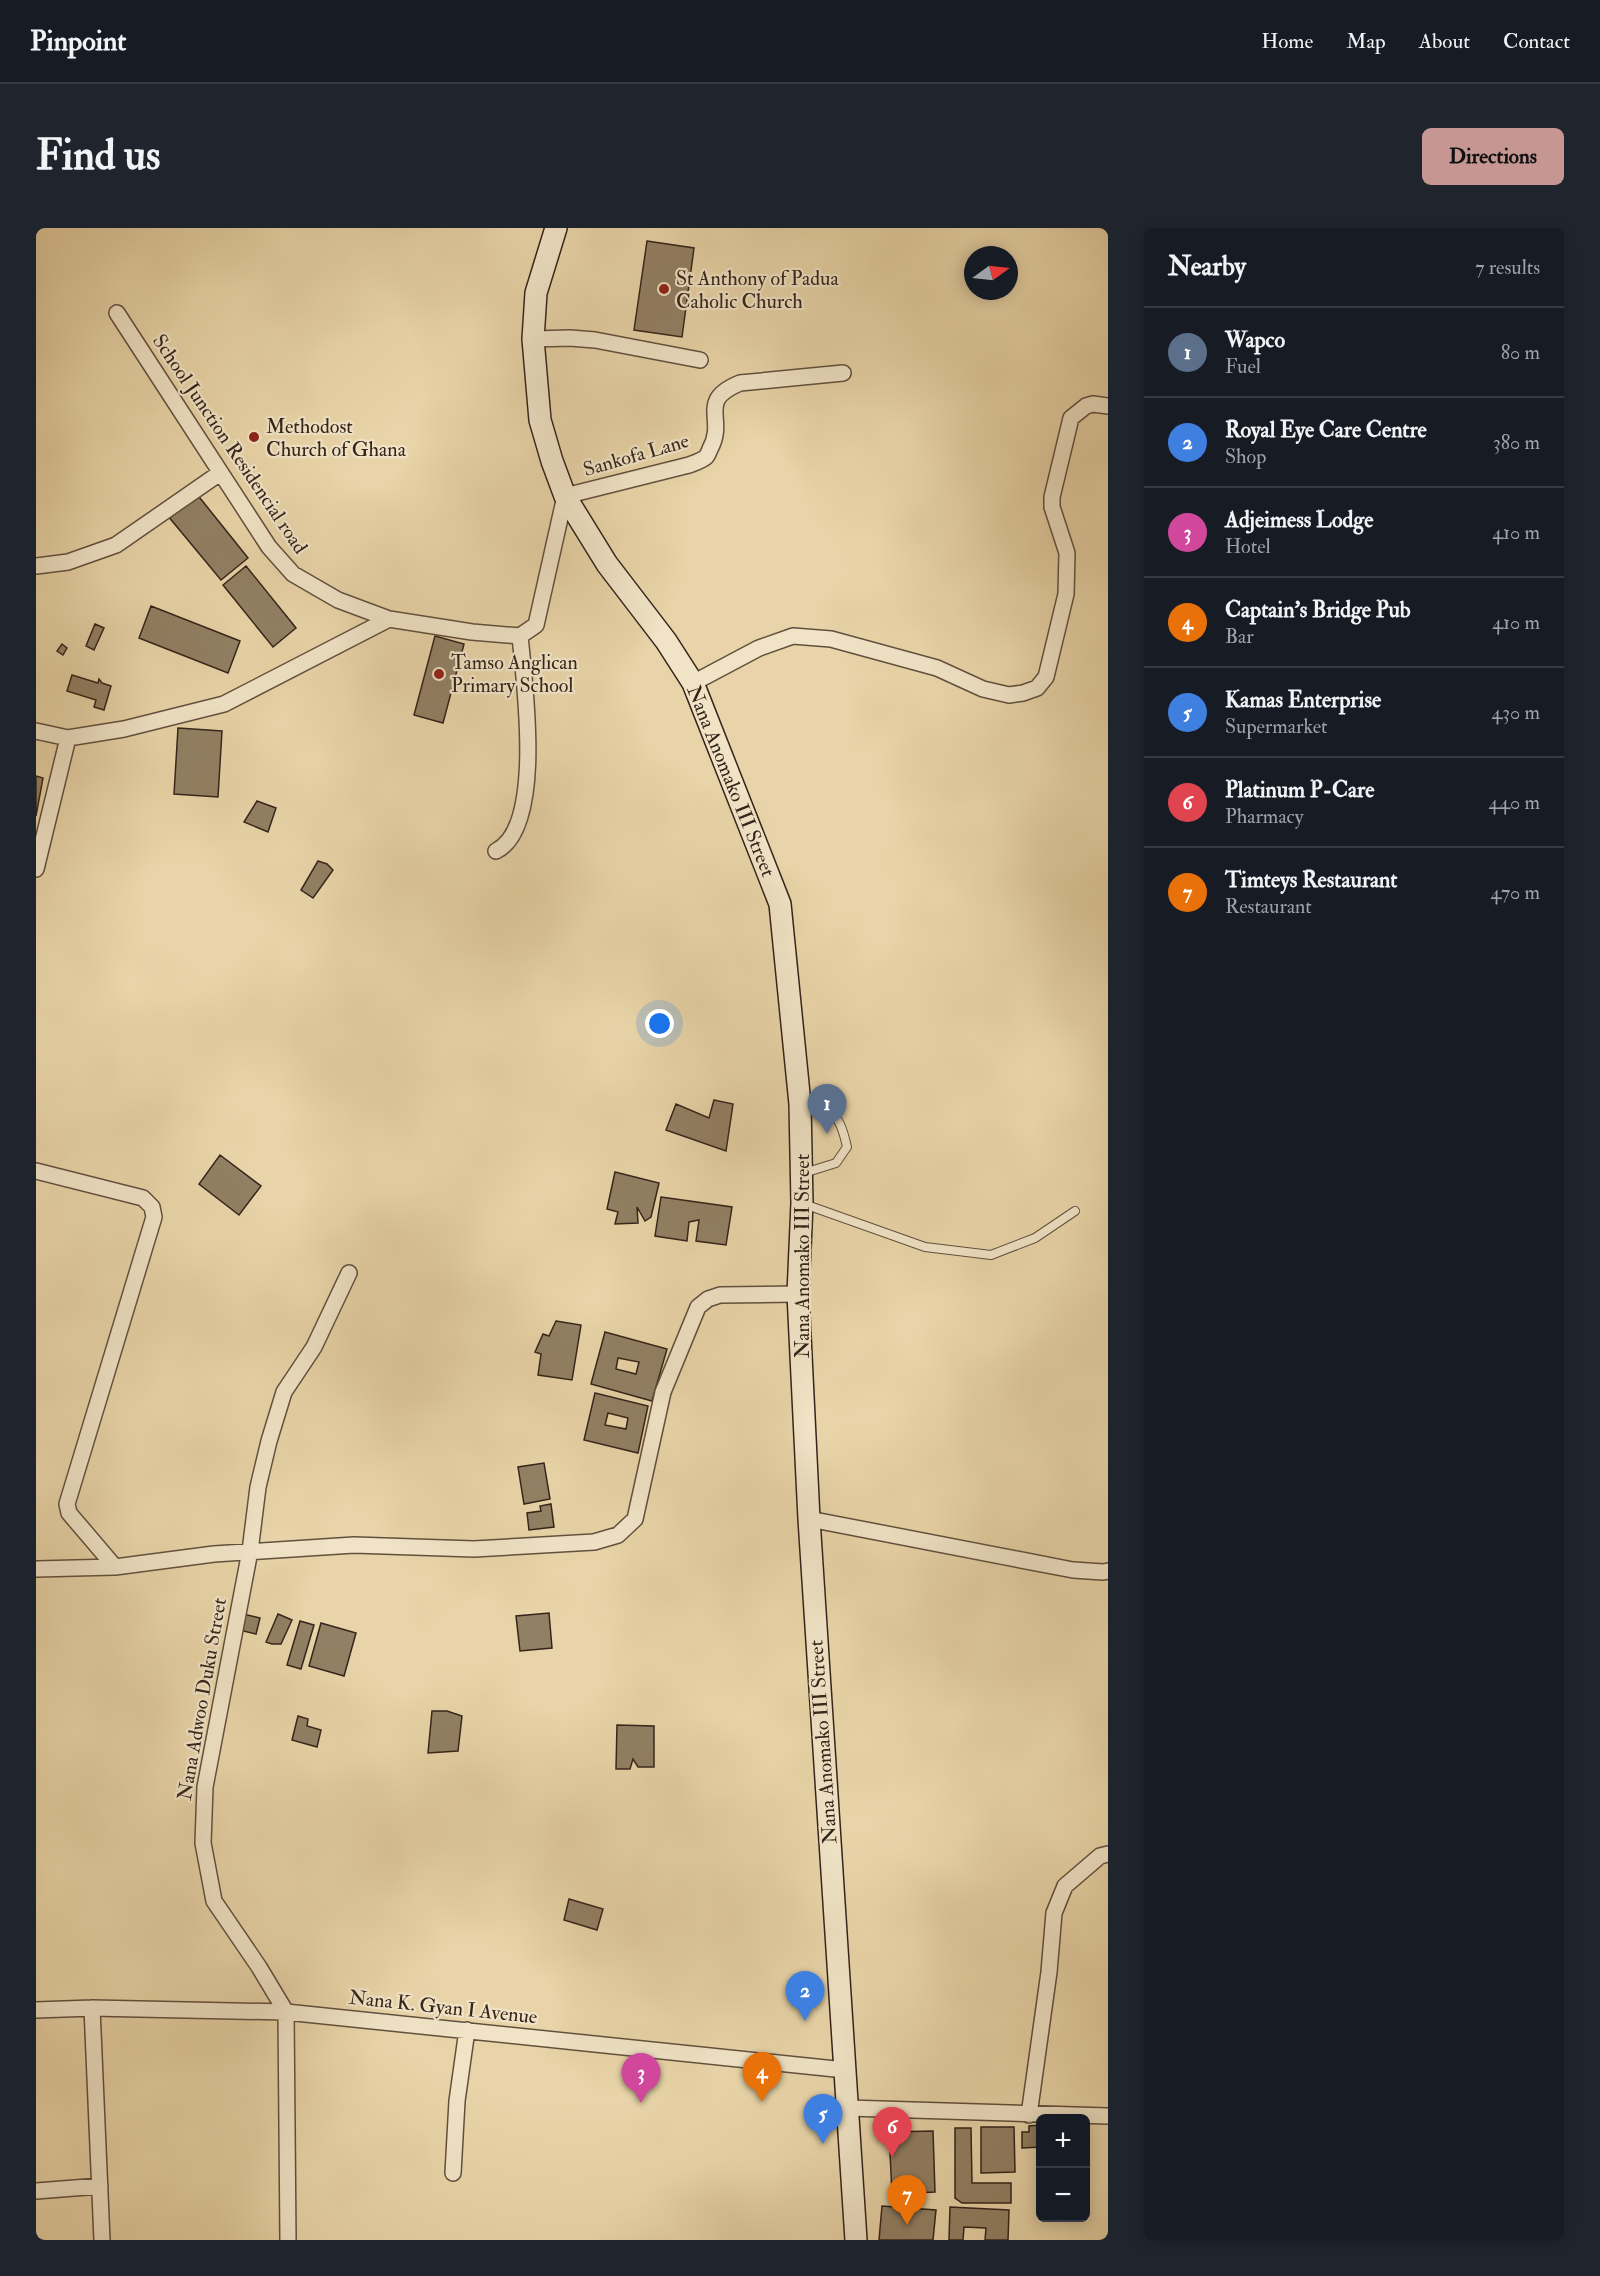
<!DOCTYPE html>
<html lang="en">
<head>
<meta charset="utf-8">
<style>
	:root { --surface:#171b24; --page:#20242c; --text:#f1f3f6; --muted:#9ea1a6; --line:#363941; --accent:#c59692 }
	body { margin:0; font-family:"IM FELL Double Pica",serif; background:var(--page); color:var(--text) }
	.controls { position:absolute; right:18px; bottom:18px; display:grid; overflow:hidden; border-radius:9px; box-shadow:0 3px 15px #0003 }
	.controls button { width:54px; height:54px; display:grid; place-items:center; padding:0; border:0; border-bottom:2px solid var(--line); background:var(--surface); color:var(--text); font:30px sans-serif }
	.compass { position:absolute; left:928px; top:18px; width:54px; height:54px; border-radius:50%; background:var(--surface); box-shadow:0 3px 15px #0003; rotate:75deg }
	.you { position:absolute; left:624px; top:796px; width:21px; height:21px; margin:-15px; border:4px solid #fff; border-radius:50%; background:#1a73e8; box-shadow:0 0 0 9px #1a73e833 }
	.badge { display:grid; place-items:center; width:39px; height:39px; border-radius:50%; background:var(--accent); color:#fff; font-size:20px; font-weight:700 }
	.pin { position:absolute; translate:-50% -50px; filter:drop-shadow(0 2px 3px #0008) }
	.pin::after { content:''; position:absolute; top:32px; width:21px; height:18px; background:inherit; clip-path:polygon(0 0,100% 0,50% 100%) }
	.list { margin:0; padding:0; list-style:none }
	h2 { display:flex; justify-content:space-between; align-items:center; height:78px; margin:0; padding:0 24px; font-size:26px }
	h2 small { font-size:20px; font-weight:400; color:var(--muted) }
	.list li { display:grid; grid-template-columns:39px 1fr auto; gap:18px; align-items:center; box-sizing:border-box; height:90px; padding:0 24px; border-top:2px solid var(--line) }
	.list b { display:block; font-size:22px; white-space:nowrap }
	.list p { margin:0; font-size:20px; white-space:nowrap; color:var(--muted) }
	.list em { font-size:20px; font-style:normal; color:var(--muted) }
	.map { position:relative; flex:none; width:1072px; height:2012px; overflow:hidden; border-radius:9px }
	header { display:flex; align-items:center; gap:36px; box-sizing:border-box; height:84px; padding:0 30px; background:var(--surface); border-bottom:2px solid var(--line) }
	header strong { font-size:28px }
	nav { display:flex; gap:33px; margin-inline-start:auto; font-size:21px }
	.intro { display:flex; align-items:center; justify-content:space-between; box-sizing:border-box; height:144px; padding:0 36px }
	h1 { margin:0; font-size:42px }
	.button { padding:15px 27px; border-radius:9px; background:var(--accent); color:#111; font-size:21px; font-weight:700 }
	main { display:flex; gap:36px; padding:0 36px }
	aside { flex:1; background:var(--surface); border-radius:9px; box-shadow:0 3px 15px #0003 }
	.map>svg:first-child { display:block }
	.building { fill:#928064; stroke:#35241b; stroke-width:1.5; fill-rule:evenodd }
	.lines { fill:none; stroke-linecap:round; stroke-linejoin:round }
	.lane-casing { stroke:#62503e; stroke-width:10 }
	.street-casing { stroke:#62503e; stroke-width:18 }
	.secondary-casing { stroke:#35241b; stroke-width:24 }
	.lane { stroke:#f0e3c6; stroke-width:8 }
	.street { stroke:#f0e3c6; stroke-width:15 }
	.secondary { stroke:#f0e3c6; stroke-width:21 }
	.poi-dot { fill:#8f2418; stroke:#f0e3c6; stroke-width:2 }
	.labels { text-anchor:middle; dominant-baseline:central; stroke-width:4.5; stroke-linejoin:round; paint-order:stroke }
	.poi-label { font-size:20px; fill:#35241b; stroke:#f0e3c6; text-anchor:start }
	.street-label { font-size:20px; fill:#35241b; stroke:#f0e3c6 }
</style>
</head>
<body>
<header>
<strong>Pinpoint</strong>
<nav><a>Home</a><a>Map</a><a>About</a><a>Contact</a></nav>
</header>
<div class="intro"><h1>Find us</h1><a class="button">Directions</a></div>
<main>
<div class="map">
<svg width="1072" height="2012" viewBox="0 0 1072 2012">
	<rect width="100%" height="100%" fill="#e8d4a8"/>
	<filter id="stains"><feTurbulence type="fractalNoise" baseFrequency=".00333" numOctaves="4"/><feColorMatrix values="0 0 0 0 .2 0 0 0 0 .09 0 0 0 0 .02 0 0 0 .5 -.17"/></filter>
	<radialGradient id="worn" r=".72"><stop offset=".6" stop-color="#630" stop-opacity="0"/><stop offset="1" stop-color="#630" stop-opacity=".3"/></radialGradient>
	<path class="building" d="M611 13 658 20 646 109 598 102Z
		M160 265 212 330 185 352 132 288Z
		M210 338 260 400 237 419 187 357Z
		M115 378 204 413 192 445 103 410Z
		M59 396 68 400 58 422 50 418Z
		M399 408 428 416 407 495 378 487Z
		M26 416 31 420 27 427 21 423Z
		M36 447 62 455 63 451 66 455 75 458 68 482 58 479 60 472 31 463Z
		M142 500 186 503 182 569 138 566Z
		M0 548 7 550 0 588Z
		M221 573 240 580 232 604 208 594Z
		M282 633 291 636 297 642 277 670 265 662Z
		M678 872 697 876 690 923 630 902 640 876 673 890Z
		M184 927 225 958 203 987 163 956Z
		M579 944 623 955 615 989 609 993 601 979 602 995 579 996 582 984 571 981Z
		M625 969 696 979 690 1017 660 1013 663 992 653 994 651 1013 619 1008Z
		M520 1093 545 1097 536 1152 502 1147 505 1126 499 1124 507 1106 513 1108Z
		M569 1104 631 1121 616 1173 555 1156ZM582 1130 603 1134 600 1146 580 1141Z
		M559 1165 612 1178 602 1225 548 1212ZM572 1185 592 1190 590 1201 569 1197Z
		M508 1235 514 1271 488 1276 482 1239Z
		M515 1276 518 1299 493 1302 491 1285 505 1283 504 1278Z
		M513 1385 516 1420 484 1423 480 1388Z
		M207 1386 224 1390 220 1406 203 1402Z
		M242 1386 256 1392 245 1416H236L230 1414Z
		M264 1393 278 1397 265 1441 251 1437Z
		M285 1395 320 1405 308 1448 273 1438Z
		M396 1483H411L426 1488 422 1523 392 1525Z
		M262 1488 272 1491 271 1498 285 1502 281 1519 256 1512Z
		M581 1497 618 1498V1539H602L597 1531 594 1541H580Z
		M533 1671 567 1681 561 1702 528 1692Z
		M1005 1897V1919L986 1920V1904H993V1898Z
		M945 1899H978L979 1944 945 1945Z
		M919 1900H935L936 1955H975V1975H926L919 1970Z
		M897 1903 899 1964 856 1966 853 1904Z
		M846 1978 900 1982 897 2012H843Z
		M914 1979 973 1982 972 2012H949L950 2000 928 1999 927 2012H913Z"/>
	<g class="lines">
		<defs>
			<path id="lane" d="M766 877C799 887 803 883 811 919L800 935 768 945
				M768 976 889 1019 955 1027 999 1010 1039 983"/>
			<path id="street" d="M81 85 233 319 257 346 302 372 353 391 436 404 484 408 500 397 529 268 653 237C658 235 665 233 670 229 671 228 674 222 674 221 691 191 660 173 704 155L807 145
				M497 111 534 110 559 112 664 132
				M0 338 32 334 80 317 184 245
				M657 455 723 420 757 408 795 411 901 440 947 461 973 467 987 465 1001 460 1010 449 1030 366 1031 325 1016 279V269L1035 190 1050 178 1057 176 1072 178
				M0 503 32 510 88 501 188 476 353 391
				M460 623C509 599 488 453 484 408
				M0 641 32 510
				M0 943 107 970 116 979 118 989 31 1276 33 1285 79 1339 0 1341
				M773 1291 1037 1342 1067 1344 1072 1343
				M79 1339 178 1326 318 1317 438 1321 558 1314 582 1307 599 1291 627 1164 662 1079 672 1071 684 1067 762 1066
				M56 1780 66 2012
				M0 1782 56 1780 250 1784 809 1842
				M812 1880 1072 1888
				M993 1887 1013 1744 1018 1685 1029 1658 1064 1628 1072 1626
				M417 1945 421 1873 431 1802
				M0 1963 64 1958
				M252 2012 250 1784 223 1739 178 1673 167 1615 169 1559 214 1323 222 1259 233 1213 248 1164 278 1119 313 1045"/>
			<path id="secondary" d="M520 0 500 65 497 111 504 192 516 233 529 268 571 336 630 413 657 455 744 676 764 876 766 975 762 1066 773 1291 820 2012"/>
		</defs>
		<use href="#lane" class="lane-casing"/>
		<use href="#street" class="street-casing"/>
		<use href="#secondary" class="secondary-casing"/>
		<use href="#lane" class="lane"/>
		<use href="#street" class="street"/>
		<use href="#secondary" class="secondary"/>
	</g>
	<g class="poi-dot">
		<circle cx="628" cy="61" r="6"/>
		<circle cx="218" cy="209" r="6"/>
		<circle cx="403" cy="446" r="6"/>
	</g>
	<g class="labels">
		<g class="poi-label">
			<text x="640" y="50">St Anthony of Padua<tspan x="640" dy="23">Caholic Church</tspan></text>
			<text x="230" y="198">Methodost<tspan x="230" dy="23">Church of Ghana</tspan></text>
			<text x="415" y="434">Tamso Anglican<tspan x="415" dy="23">Primary School</tspan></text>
		</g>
		<g class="street-label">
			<text transform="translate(194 216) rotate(56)">School Junction Residencial road</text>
			<text transform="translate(600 227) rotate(-16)">Sankofa Lane</text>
			<text transform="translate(695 553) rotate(68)">Nana Anomako III Street</text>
			<text transform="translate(766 1028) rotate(-90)">Nana Anomako III Street</text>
			<text transform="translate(166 1471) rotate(-80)">Nana Adwoo Duku Street</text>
			<text transform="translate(787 1514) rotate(-94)">Nana Anomako III Street</text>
			<text transform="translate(407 1779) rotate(6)">Nana K. Gyan I Avenue</text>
		</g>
	</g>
	<rect width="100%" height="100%" filter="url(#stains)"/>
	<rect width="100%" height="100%" fill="url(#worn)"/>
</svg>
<div class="controls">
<button>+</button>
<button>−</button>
</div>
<svg class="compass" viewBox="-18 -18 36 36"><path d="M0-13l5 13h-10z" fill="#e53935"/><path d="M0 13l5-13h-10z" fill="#9ea1a6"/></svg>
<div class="you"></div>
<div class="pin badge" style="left:791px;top:906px;background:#5c6f8a">1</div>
<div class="pin badge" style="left:769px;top:1793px;background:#3f7fe0">2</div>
<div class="pin badge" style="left:605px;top:1875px;background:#d1479c">3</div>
<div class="pin badge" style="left:726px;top:1874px;background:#e8710a">4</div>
<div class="pin badge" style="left:787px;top:1916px;background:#3f7fe0">5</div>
<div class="pin badge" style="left:856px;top:1929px;background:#e0444e">6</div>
<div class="pin badge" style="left:871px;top:1997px;background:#e8710a">7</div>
</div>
<aside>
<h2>Nearby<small>7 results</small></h2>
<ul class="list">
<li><span class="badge" style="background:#5c6f8a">1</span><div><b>Wapco</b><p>Fuel</p></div><em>80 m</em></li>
<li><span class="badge" style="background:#3f7fe0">2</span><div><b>Royal Eye Care Centre</b><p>Shop</p></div><em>380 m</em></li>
<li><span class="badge" style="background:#d1479c">3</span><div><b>Adjeimess Lodge</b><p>Hotel</p></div><em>410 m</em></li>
<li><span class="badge" style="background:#e8710a">4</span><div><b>Captain's Bridge Pub</b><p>Bar</p></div><em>410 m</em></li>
<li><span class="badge" style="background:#3f7fe0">5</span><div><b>Kamas Enterprise</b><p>Supermarket</p></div><em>430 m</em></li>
<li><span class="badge" style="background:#e0444e">6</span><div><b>Platinum P-Care</b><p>Pharmacy</p></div><em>440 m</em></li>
<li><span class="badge" style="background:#e8710a">7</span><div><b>Timteys Restaurant</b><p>Restaurant</p></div><em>470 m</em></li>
</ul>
</aside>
</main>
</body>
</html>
